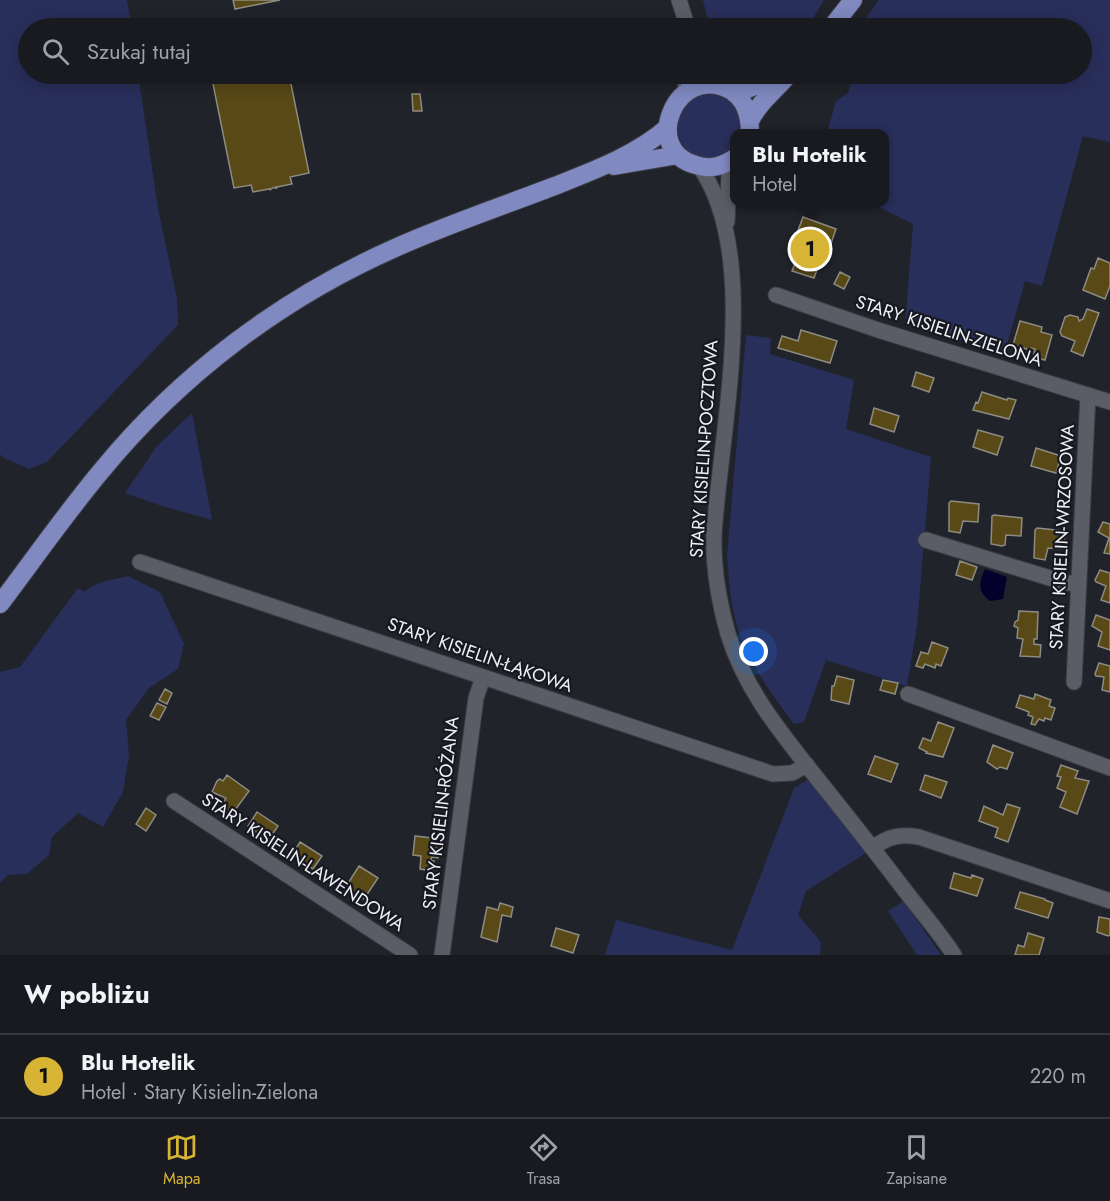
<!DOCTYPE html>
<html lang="pl">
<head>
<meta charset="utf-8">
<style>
	:root { --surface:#191a20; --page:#222329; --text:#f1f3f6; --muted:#9fa1a5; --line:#37383e; --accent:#d8b434 }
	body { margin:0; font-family:Jost,sans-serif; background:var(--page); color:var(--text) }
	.you { position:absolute; left:754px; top:652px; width:21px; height:21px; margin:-15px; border:4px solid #fff; border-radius:50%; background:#1a73e8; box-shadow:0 0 0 9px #1a73e833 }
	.badge { display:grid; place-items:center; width:39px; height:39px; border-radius:50%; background:var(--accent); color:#111; font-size:20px; font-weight:700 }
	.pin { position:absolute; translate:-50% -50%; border:3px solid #fff; box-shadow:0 2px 6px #0006 }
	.popup { position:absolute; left:730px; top:129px; width:159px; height:78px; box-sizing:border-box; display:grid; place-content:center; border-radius:12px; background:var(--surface); filter:drop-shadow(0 2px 4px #0005); font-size:20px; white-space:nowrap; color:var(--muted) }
	.popup b { font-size:22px; color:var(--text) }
	.popup::after { content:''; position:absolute; left:50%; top:100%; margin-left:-12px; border:12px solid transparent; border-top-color:var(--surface) }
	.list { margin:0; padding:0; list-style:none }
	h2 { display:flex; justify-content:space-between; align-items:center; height:78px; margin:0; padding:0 24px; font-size:26px }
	h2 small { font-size:20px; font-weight:400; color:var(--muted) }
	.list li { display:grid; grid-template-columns:39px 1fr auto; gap:18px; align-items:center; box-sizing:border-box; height:84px; padding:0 24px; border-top:2px solid var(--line) }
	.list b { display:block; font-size:22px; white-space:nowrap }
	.list p { margin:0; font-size:20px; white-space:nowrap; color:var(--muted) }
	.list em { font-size:20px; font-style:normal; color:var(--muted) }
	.icon { flex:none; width:33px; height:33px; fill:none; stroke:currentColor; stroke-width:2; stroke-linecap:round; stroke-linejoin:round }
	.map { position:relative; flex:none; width:1110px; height:955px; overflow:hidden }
	.search { position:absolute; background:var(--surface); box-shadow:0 3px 15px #0003; left:18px; right:18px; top:18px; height:66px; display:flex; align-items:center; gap:15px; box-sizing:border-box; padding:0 21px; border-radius:33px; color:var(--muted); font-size:22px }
	.sheet { height:162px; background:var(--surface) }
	nav { display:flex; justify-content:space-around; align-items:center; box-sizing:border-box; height:84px; border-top:2px solid var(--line); background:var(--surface); font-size:16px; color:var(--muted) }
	nav a { display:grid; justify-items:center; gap:3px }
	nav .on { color:var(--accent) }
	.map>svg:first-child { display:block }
	.green { fill:#292f5b }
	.water { fill:#05002b }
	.building { fill:#584916; stroke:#8e8b82; stroke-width:1.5 }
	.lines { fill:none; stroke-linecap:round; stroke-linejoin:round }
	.minor-casing { stroke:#3d3e45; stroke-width:17 }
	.major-casing { stroke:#3d3e45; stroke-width:20 }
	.minor { stroke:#5b5d66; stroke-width:15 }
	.major { stroke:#8089c0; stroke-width:18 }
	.labels { text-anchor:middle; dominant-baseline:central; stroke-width:4.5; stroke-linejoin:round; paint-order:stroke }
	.street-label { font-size:18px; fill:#eff0f6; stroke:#181920 }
</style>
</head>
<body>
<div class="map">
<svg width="1110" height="955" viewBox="0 0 1110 955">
	<rect width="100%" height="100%" fill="#21232a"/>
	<path class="green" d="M0 0H127L132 28H28V74H138L158 208 177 299 178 325 47 462 29 469 2 457 0 454Z
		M703 0H824L807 28H710Z
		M879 0H1110V142L1083 136 1042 286 1025 281 1005 352 905 325 913 224 870 203 885 202V134L827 133 836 101 848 93 851 81 829 79 832 74H1082V28H859Z
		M711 93C736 98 742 109 742 133L735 134V148C730 153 726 155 719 157 674 171 658 101 711 93Z
		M746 335 771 338 770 354 854 380 846 429 931 457 917 626 907 686 826 660 804 722 794 724C771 693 746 660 736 622 730 601 729 578 727 556Z
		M192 413 212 520 162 506 125 493 157 446Z
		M128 576 160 592 184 644 178 669 149 688 126 720 129 755 123 792 103 827 78 813 52 837 49 855 27 874 8 875 0 883V672L20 667 78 588 85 592C94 581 114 580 128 576Z
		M809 779 866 853 806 891 798 915 821 942 820 955H605L616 920 732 950 794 788Z
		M904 901 941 955H917L888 911Z"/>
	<path class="water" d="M985 569 1007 577 1003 599 990 601C977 592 979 582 985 569Z"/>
	<path class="building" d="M233 0H280L235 9Z
		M211 74H289L309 173 290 177 292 184 277 187 276 189V187L270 189 271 190 269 189 253 192 251 185 234 188Z
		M412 94H420L422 111H413Z
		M803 217 836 229 830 246 826 245 814 278 792 271 800 250 792 247Z
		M1098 258 1110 263V286L1105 299 1083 290 1091 268 1094 269Z
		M840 272 850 277 844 289 834 284Z
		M1087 309 1099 313 1083 356 1071 351 1075 341 1062 336 1060 332 1065 317 1070 315 1078 317 1079 321 1083 319Z
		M1020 321 1042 327 1041 332 1052 335 1045 360 1033 357 1035 349 1031 348 1030 350 1013 345Z
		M801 330 837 341 830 363 778 348 782 336 798 341Z
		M916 372 934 378 929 392 912 386Z
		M982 392 1007 400 1008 398 1016 400 1009 419 973 410 976 402 978 403Z
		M874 408 899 416 894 432 870 424Z
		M978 430 1003 437 997 455 973 447Z
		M1036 448 1061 456 1056 473 1031 466Z
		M951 501 979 504 978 522 963 521 960 533 949 531V503Z
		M994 515 1022 518 1021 536 1006 535 1005 545 1002 546 991 544 992 516Z
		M1103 522 1110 524V554L1104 553 1109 538 1098 532Z
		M1037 528 1065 531 1064 549 1048 548 1045 560 1034 558 1035 530Z
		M960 561 977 567 972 580 956 575Z
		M1100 570 1110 573V603L1101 600 1106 586 1096 582 1095 580Z
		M1019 611 1038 612 1037 639H1034V644L1041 645 1040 657 1020 656 1023 639 1017 638 1018 628 1014 626 1015 622 1018 620Z
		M1096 615 1110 620V650L1098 646 1102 632 1092 626Z
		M932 642 948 648 941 666 936 664 935 668 925 664 923 668 916 666 921 652 928 654Z
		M1099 663 1110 666V692L1102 690 1104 677 1096 676 1095 674Z
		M837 676 854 680 849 704 831 700 832 686H834Z
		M883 680 898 683 895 694 880 690Z
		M165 689 172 693 167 704 159 700Z
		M1035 694 1051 700 1049 706 1055 708 1051 720 1045 718 1044 721 1039 719 1035 725 1031 724 1033 717 1028 715 1029 712 1016 707 1020 695 1034 699Z
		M157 703 166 707 159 720 150 716Z
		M938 722 954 728 943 757 926 753 927 752 919 748 923 738 931 741Z
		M993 745 1013 753 1007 769 1000 767 997 769 987 762Z
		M875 756 898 764 891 782 868 774Z
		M1061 765 1078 771 1075 778 1089 781 1077 814 1060 807 1066 792 1057 788 1061 777 1057 776Z
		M227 775 249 791 230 817 219 810 226 798 212 792 217 781 220 779 223 781Z
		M925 775 947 782 941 798 920 790Z
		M1007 804 1020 808 1008 842 995 837 998 828 979 821 984 806 1003 815Z
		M146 808 156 815 146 831 136 824Z
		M257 812 278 826 268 841 248 826Z
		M415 836 441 839 438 858 432 857 431 860 434 861 433 871 420 869 421 856 413 855Z
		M300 842 322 856 313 869 292 855Z
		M359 866 378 878 364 899 345 888Z
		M954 873 971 878 972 875 983 879 977 896 950 888Z
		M1020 892 1045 899V900L1053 903 1048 918 1015 908Z
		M500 903 513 907 511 917 502 915 497 942 481 937 487 907 498 910Z
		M1099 917 1110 919V935L1108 936 1097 932Z
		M556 928 579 935 573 953 551 946Z
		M1028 933 1044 938 1039 955H1015L1018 945 1024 947Z"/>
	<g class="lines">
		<defs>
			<path id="minor" d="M679 0 688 28
				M685 93 686 74
				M699 166C762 255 720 432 714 535 713 569 719 602 728 634 744 687 778 729 812 772 845 813 878 855 910 897 925 916 941 935 954 955
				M727 222 729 175 734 159
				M776 295 878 330 1110 402
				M926 540 1066 583H1078
				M140 562 773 774 792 773 807 765
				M1074 682 1088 395
				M908 694 1110 768
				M174 801 410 955
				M873 848C888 836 901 834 919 837L1110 901
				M442 955 476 698 483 677"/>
			<path id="major" d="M831 28 853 0
				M735 94 784 74
				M750 121C759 102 776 90 789 74
				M735 158C722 166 711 170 696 165 640 150 676 62 730 90 746 99 750 116 750 134
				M614 166 678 155
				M0 604C34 559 66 513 102 470 181 374 282 298 395 248 446 225 500 207 552 187 590 172 637 155 668 127"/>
		</defs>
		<use href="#minor" class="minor-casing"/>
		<use href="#major" class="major-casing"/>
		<use href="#minor" class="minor"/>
		<use href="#major" class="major"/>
	</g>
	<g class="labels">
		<g class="street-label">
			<text transform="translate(949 331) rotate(18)">STARY KISIELIN-ZIELONA</text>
			<text transform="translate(704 449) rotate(-86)">STARY KISIELIN-POCZTOWA</text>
			<text transform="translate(1062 537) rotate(-87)">STARY KISIELIN-WRZOSOWA</text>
			<text transform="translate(480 655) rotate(19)">STARY KISIELIN-ŁĄKOWA</text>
			<text transform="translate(441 813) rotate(-83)">STARY KISIELIN-RÓŻANA</text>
			<text transform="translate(303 862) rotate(33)">STARY KISIELIN-LAWENDOWA</text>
		</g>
	</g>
</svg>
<div class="you"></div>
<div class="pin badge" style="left:810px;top:249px">1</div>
<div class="popup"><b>Blu Hotelik</b>Hotel</div>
<div class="search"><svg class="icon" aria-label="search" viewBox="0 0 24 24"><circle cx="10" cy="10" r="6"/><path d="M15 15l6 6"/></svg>Szukaj tutaj</div>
</div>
<section class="sheet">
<h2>W pobliżu<small></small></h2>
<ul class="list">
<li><span class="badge">1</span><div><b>Blu Hotelik</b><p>Hotel · Stary Kisielin-Zielona</p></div><em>220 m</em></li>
</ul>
</section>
<nav>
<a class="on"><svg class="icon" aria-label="map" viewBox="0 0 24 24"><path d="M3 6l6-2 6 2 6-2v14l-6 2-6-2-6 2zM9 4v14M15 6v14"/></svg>Mapa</a>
<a><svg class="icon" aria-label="directions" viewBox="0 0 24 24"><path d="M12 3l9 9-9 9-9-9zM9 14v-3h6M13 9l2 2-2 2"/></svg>Trasa</a>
<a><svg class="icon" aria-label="saved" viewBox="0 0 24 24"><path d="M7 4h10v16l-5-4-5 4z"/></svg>Zapisane</a>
</nav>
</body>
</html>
